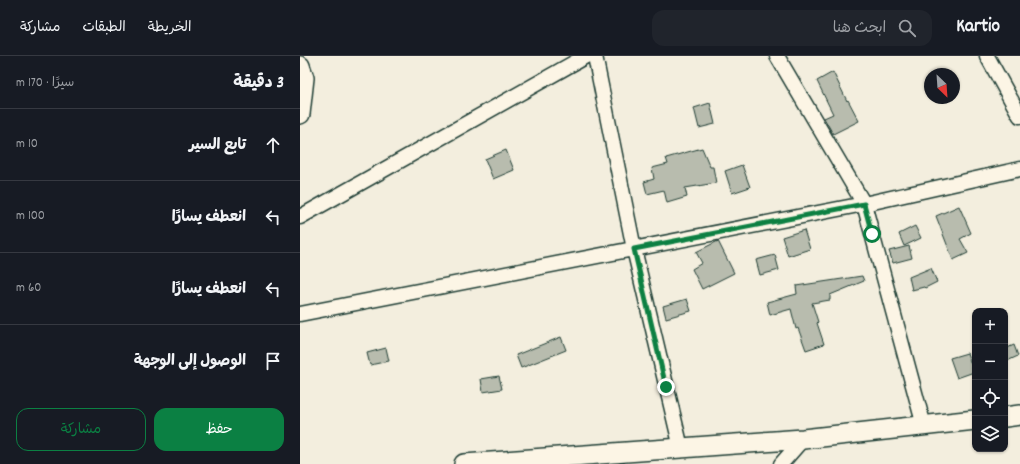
<!DOCTYPE html>
<html lang="ar">
<head>
<meta charset="utf-8">
<style>
	:root { --surface:#171b24; --page:#20242c; --text:#f1f3f6; --muted:#9ea1a6; --line:#363941; --accent:#0b8043 }
	body { margin:0; font-family:Dekko,"Playpen Sans Arabic",sans-serif; background:var(--page); color:var(--text); direction:rtl }
	.controls { position:absolute; right:12px; bottom:12px; display:grid; overflow:hidden; border-radius:8px; box-shadow:0 1px 3px #0004 }
	.controls button { width:36px; height:36px; display:grid; place-items:center; padding:0; border:0; border-bottom:1px solid var(--line); background:var(--surface); color:var(--text); font:20px sans-serif }
	.compass { position:absolute; left:624px; top:12px; width:36px; height:36px; border-radius:50%; background:var(--surface); box-shadow:0 1px 3px #0004; rotate:155deg }
	.stop { position:absolute; width:12px; height:12px; margin:-9px; border:3px solid #0b8043; border-radius:50%; background:#fff }
	.stop.end { background:#0b8043; border-color:#fff; box-shadow:0 1px 4px #0008 }
	.list { margin:0; padding:0; list-style:none }
	h2 { display:flex; justify-content:space-between; align-items:center; height:52px; margin:0; padding:0 16px; font-size:17px }
	h2 small { font-size:13px; font-weight:400; color:var(--muted) }
	.list li { display:grid; grid-template-columns:26px 1fr auto; gap:12px; align-items:center; box-sizing:border-box; height:72px; padding:0 16px; border-top:1px solid var(--line) }
	.list b { display:block; font-size:15px; white-space:nowrap }
	.list em { font-size:13px; font-style:normal; color:var(--muted) }
	.actions { display:flex; gap:8px; padding:12px 16px }
	.actions a { flex:1; padding:9px 0; border:1px solid var(--accent); border-radius:12px; text-align:center; font-size:14px; color:var(--accent) }
	.actions .main { background:var(--accent); color:#fff }
	.icon { flex:none; width:22px; height:22px; fill:none; stroke:currentColor; stroke-width:2; stroke-linecap:round; stroke-linejoin:round }
	.map { position:relative; flex:none; width:720px; height:408px; overflow:hidden; direction:ltr }
	header { display:flex; align-items:center; gap:24px; box-sizing:border-box; height:56px; padding:0 20px; background:var(--surface); border-bottom:1px solid var(--line) }
	header strong { font-size:19px }
	nav { display:flex; gap:22px; margin-inline-start:auto; font-size:14px }
	.search { width:280px; height:36px; background:var(--page); display:flex; align-items:center; gap:10px; box-sizing:border-box; padding:0 14px; border-radius:12px; color:var(--muted); font-size:15px }
	main { display:flex }
	aside { flex:1; background:var(--surface) }
	.map>svg:first-child { display:block }
	.building { fill:#b8bcae; stroke:#1f3d34 }
	.lines { fill:none; stroke-linecap:round; stroke-linejoin:round }
	.street-casing { stroke:#1f3d34; stroke-width:17 }
	.secondary-casing { stroke:#1f3d34; stroke-width:22 }
	.street { stroke:#fcf5e5; stroke-width:14 }
	.secondary { stroke:#fcf5e5; stroke-width:19 }
	.route { stroke:#0b8043; stroke-width:5 }
</style>
</head>
<body>
<header>
<strong>Kartio</strong>
<div class="search"><svg class="icon" aria-label="search" viewBox="0 0 24 24"><circle cx="10" cy="10" r="6"/><path d="M15 15l6 6"/></svg>ابحث هنا</div>
<nav><a>الخريطة</a><a>الطبقات</a><a>مشاركة</a></nav>
</header>
<main>
<div class="map">
<svg width="720" height="408" viewBox="0 0 720 408">
	<rect width="100%" height="100%" fill="#f3eede"/>
	<filter id="ink" filterUnits="userSpaceOnUse"><feTurbulence type="fractalNoise" baseFrequency=".025" numOctaves="2"/><feDisplacementMap in="SourceGraphic" scale="8" xChannelSelector="R" yChannelSelector="G"/><feConvolveMatrix kernelMatrix="1 2 1 2 8 2 1 2 1" color-interpolation-filters="sRGB"/></filter>
	<g filter="url(#ink)">
		<path class="building" d="M533 16 547 45 548 44 559 65 533 78 524 62 533 58 517 25Z
			M410 47 415 68 399 72 394 52Z
			M402 92 410 111H413L416 127 385 132 387 141 367 147 364 134 347 138 344 126 354 123 352 112 368 108 366 102Z
			M206 94 214 114 193 123 185 103Z
			M442 109 450 131 432 137 425 115Z
			M659 150 671 177 660 183 668 197 653 204 636 160Z
			M615 170 621 182 604 190 599 178Z
			M504 174 510 193 488 200 482 181Z
			M418 185 434 217 402 233 392 213 402 207 396 196Z
			M609 190 612 202 593 207 589 195Z
			M475 199 479 214 460 219 456 204Z
			M631 212 637 226 625 232 624 231 612 234 609 221Z
			M562 220 564 225 530 239V244L512 247 518 266 517 267 524 288 506 294 498 272 496 273 491 253 470 259 467 246 497 238 496 230Z
			M387 243 391 255 366 262 363 250Z
			M261 281 266 294 221 312 216 299Z
			M714 289 718 300 705 306V293Z
			M86 292 89 305 70 309 67 297Z
			M667 297 674 316 657 322 650 302Z
			M199 320 202 333 183 336 181 323Z"/>
		<g class="lines">
			<defs>
				<path id="street" d="M295 0 334 193 381 392
					M477 0 564 148 624 370
					M687 0 720 60
					M0 161 286 0
					M0 258 564 148 720 113
					M481 408 503 383"/>
				<path id="secondary" d="M0 10 4 22 0 58
					M705 361 720 359
					M164 408 503 383 675 364"/>
			</defs>
			<use href="#street" class="street-casing"/>
			<use href="#secondary" class="secondary-casing"/>
			<use href="#street" class="street"/>
			<use href="#secondary" class="secondary"/>
		</g>
	</g>
	<g class="lines" filter="url(#ink)">
		<path class="route" d="M366 331 334 193 564 148 572 178"/>
	</g>
</svg>
<div class="controls">
<button>+</button>
<button>−</button>
<button><svg class="icon" aria-label="locate" viewBox="0 0 24 24"><circle cx="12" cy="12" r="6"/><path d="M12 2v4M12 18v4M2 12h4M18 12h4"/></svg></button>
<button><svg class="icon" aria-label="layers" viewBox="0 0 24 24"><path d="M12 4l9 5-9 5-9-5zM3 14l9 5 9-5"/></svg></button>
</div>
<svg class="compass" viewBox="-18 -18 36 36"><path d="M0-13l5 13h-10z" fill="#e53935"/><path d="M0 13l5-13h-10z" fill="#9ea1a6"/></svg>
<div class="stop" style="left:572px;top:178px"></div>
<div class="stop end" style="left:366px;top:331px"></div>
</div>
<aside>
<h2>3 دقيقة<small>سيرًا · 170 m</small></h2>
<ul class="list">
<li><svg class="icon" aria-label="ahead" viewBox="0 0 24 24"><path d="M12 20V5M6 11l6-6 6 6"/></svg><div><b>تابع السير</b></div><em>10 m</em></li>
<li><svg class="icon" aria-label="left" viewBox="0 0 24 24"><path d="M17 20v-9H6M10 6l-5 5 5 5"/></svg><div><b>انعطف يسارًا</b></div><em>100 m</em></li>
<li><svg class="icon" aria-label="left" viewBox="0 0 24 24"><path d="M17 20v-9H6M10 6l-5 5 5 5"/></svg><div><b>انعطف يسارًا</b></div><em>60 m</em></li>
<li><svg class="icon" aria-label="arrive" viewBox="0 0 24 24"><path d="M6 21V4h12l-3 4 3 4H6"/></svg><div><b>الوصول إلى الوجهة</b></div></li>
</ul>
<div class="actions"><a class="main">حفظ</a><a>مشاركة</a></div>
</aside>
</main>
</body>
</html>
